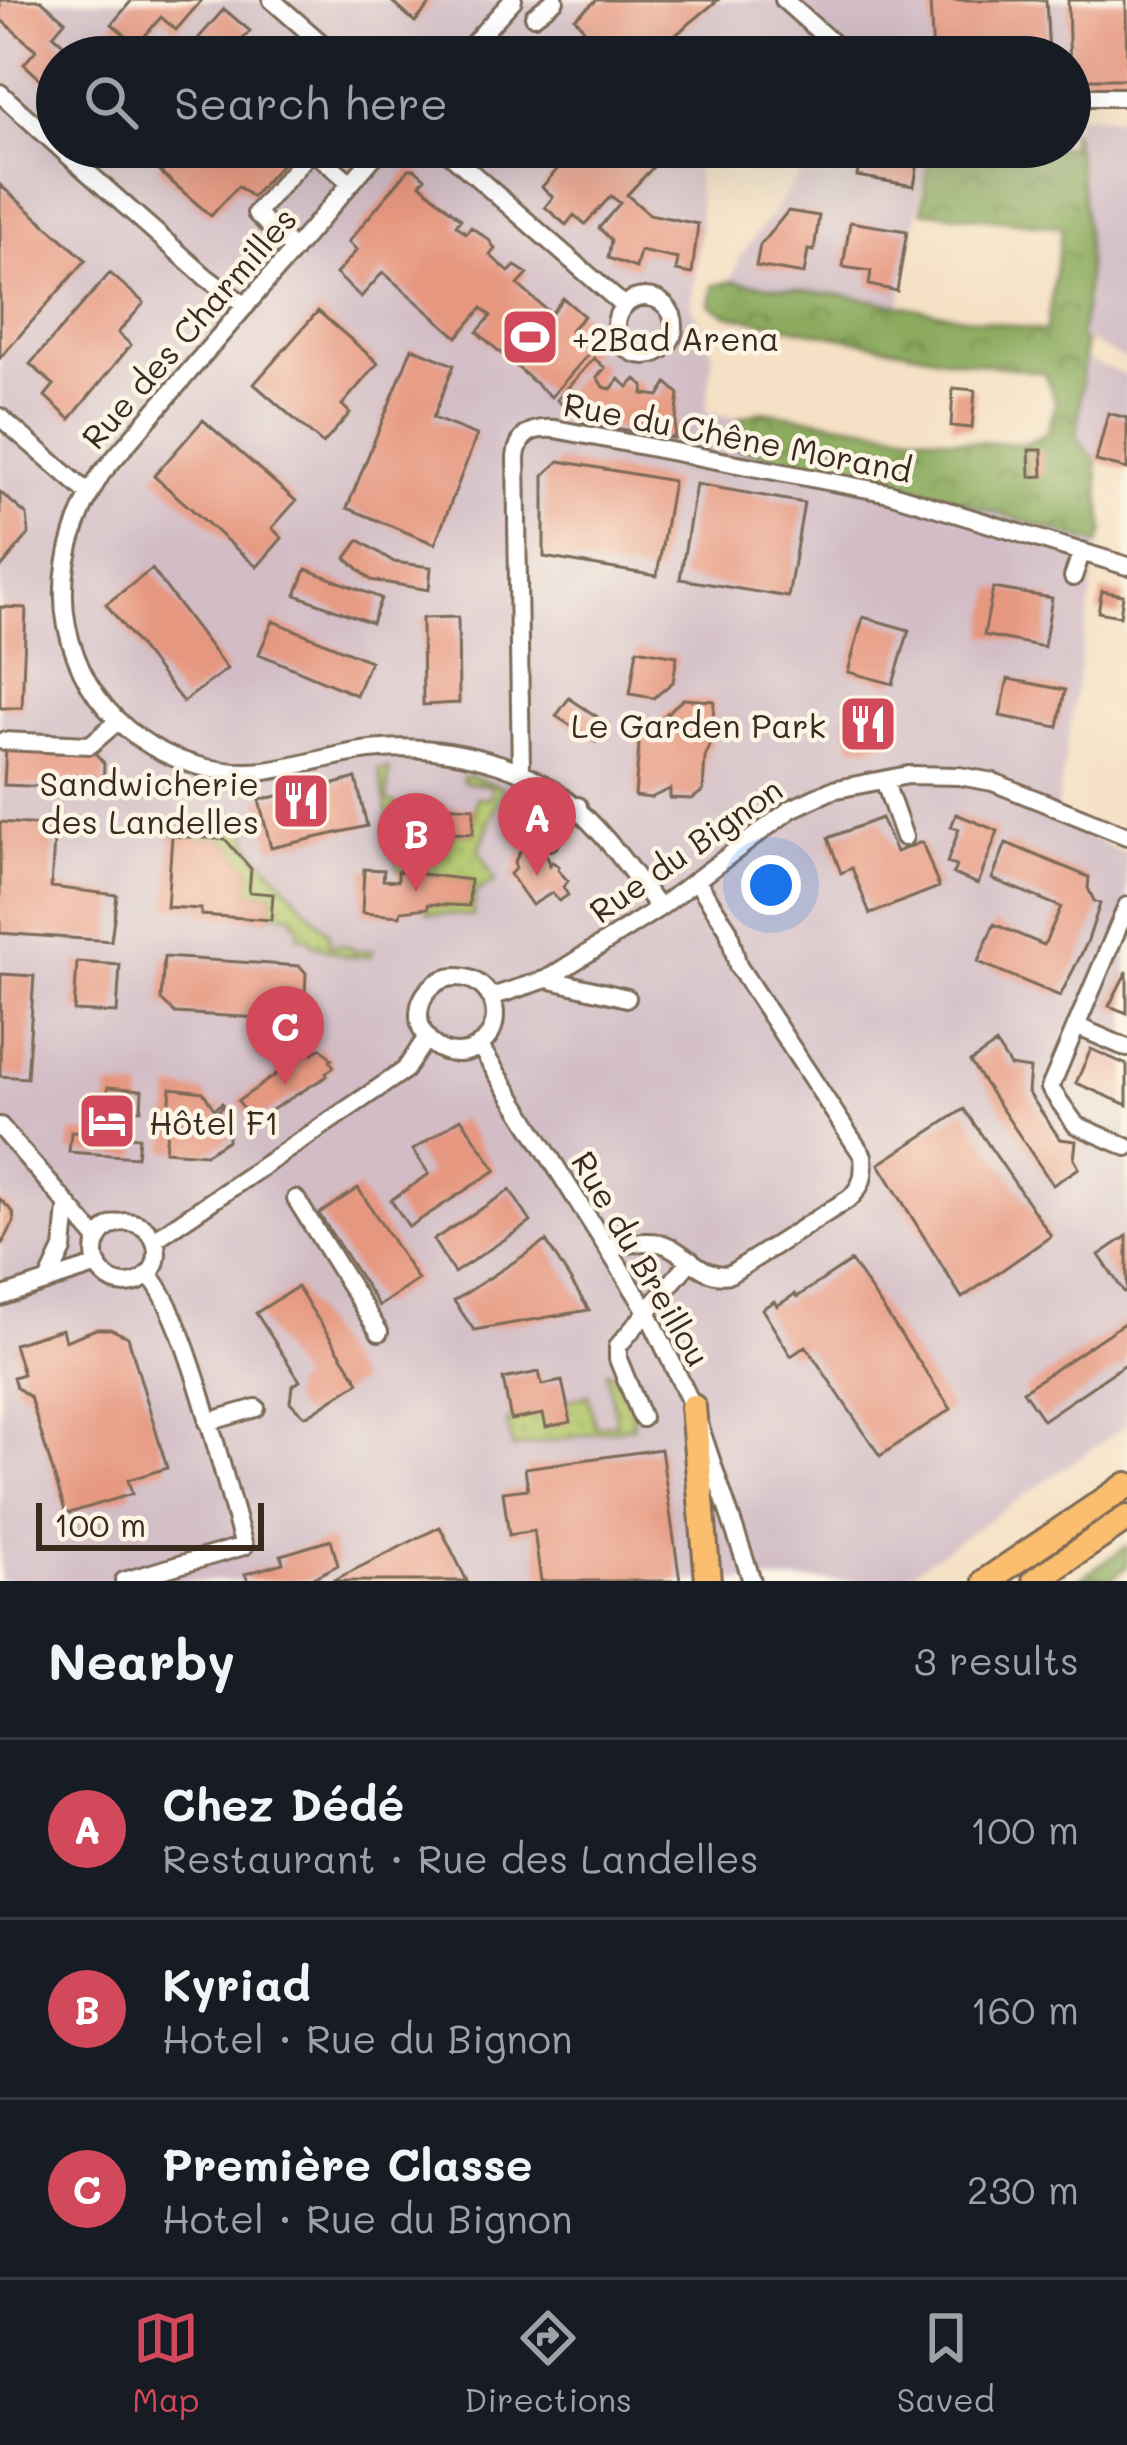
<!DOCTYPE html>
<html lang="en">
<head>
<meta charset="utf-8">
<style>
	:root { --surface:#171b24; --page:#242831; --text:#f1f3f6; --muted:#9ea1a6; --line:#363941; --accent:#d1495b }
	body { margin:0; font-family:Mali,sans-serif; background:var(--page); color:var(--text) }
	.scale { position:absolute; left:36px; bottom:30px; width:228px; box-sizing:border-box; padding-left:12px; border:6px solid #3b2a1e; border-top:0; font-size:33px; line-height:42px; white-space:nowrap; color:#3b2a1e; -webkit-text-stroke:9px #fcf5e5; paint-order:stroke }
	.you { position:absolute; left:771px; top:885px; width:42px; height:42px; margin:-30px; border:9px solid #fff; border-radius:50%; background:#1a73e8; box-shadow:0 0 0 18px #1a73e833 }
	.badge { display:grid; place-items:center; width:78px; height:78px; border-radius:50%; background:var(--accent); color:#fff; font-size:39px; font-weight:700 }
	.pin { position:absolute; translate:-50% -99px; filter:drop-shadow(0 3px 6px #0008) }
	.pin::after { content:''; position:absolute; top:63px; width:42px; height:36px; background:inherit; clip-path:polygon(0 0,100% 0,50% 100%) }
	.list { margin:0; padding:0; list-style:none }
	h2 { display:flex; justify-content:space-between; align-items:center; height:156px; margin:0; padding:0 48px; font-size:51px }
	h2 small { font-size:39px; font-weight:400; color:var(--muted) }
	.list li { display:grid; grid-template-columns:78px 1fr auto; gap:36px; align-items:center; box-sizing:border-box; height:180px; padding:0 48px; border-top:3px solid var(--line) }
	.list b { display:block; font-size:45px; white-space:nowrap }
	.list p { margin:0; font-size:39px; white-space:nowrap; color:var(--muted) }
	.list em { font-size:39px; font-style:normal; color:var(--muted) }
	.icon { flex:none; width:66px; height:66px; fill:none; stroke:currentColor; stroke-width:2; stroke-linecap:round; stroke-linejoin:round }
	.map { position:relative; flex:none; width:1127px; height:1581px; overflow:hidden }
	.search { position:absolute; background:var(--surface); box-shadow:0 12px 48px #0002; left:36px; right:36px; top:36px; height:132px; display:flex; align-items:center; gap:30px; box-sizing:border-box; padding:0 42px; border-radius:66px; color:var(--muted); font-size:45px }
	.sheet { height:696px; background:var(--surface) }
	nav { display:flex; justify-content:space-around; align-items:center; box-sizing:border-box; height:168px; border-top:3px solid var(--line); background:var(--surface); font-size:33px; color:var(--muted) }
	nav a { display:grid; justify-items:center; gap:6px }
	nav .on { color:var(--accent) }
	.map>svg:first-child { display:block }
	.industrial { fill:#d2bdc6 }
	.grass { fill:url(#grass-dots); stroke:#767844; stroke-width:3 }
	.forest { fill:url(#forest-crowns); stroke:#646a3e; stroke-width:3 }
	.building { fill:#e69780 }
	.lines { fill:none; stroke-linecap:round; stroke-linejoin:round }
	.minor-casing { stroke:#7c6a58; stroke-width:22 }
	.highway-casing { stroke:#7c6a58; stroke-width:30 }
	.minor { stroke:#fff; stroke-width:16 }
	.highway { stroke:#fabe6e; stroke-width:24 }
	.labels { text-anchor:middle; dominant-baseline:central; stroke-width:9; stroke-linejoin:round; paint-order:stroke }
	.street-label { font-size:33px; fill:#3b2a1e; stroke:#fcf5e5 }
	.poi-label { font-size:33px; fill:#3b2a1e; stroke:#fcf5e5; text-anchor:start }
</style>
</head>
<body>
<div class="map">
<svg width="1127" height="1581" viewBox="0 0 1127 1581">
	<defs>
		<pattern id="grass-dots" width="8" height="8" patternUnits="userSpaceOnUse" patternTransform="scale(3)"><rect width="8" height="8" fill="#b1c66a"/><path d="M2 2h.1M6 6h.1" fill="none" stroke="#99aa5b" stroke-width="1.8" stroke-linecap="round"/></pattern>
		<pattern id="forest-crowns" width="20" height="18" patternUnits="userSpaceOnUse" patternTransform="scale(3)"><rect width="20" height="18" fill="#8cab5e"/><path d="M2 6a3 3 0 1 1 6 0M12 15a3 3 0 1 1 6 0" fill="none" stroke="#748b4d"/></pattern>
	</defs>
	<rect width="100%" height="100%" fill="#fcf5e5"/>
	<filter id="ink" filterUnits="userSpaceOnUse"><feTurbulence type="fractalNoise" baseFrequency=".00833" numOctaves="2"/><feDisplacementMap in="SourceGraphic" scale="24" xChannelSelector="R" yChannelSelector="G"/><feConvolveMatrix kernelMatrix="1 2 1 2 8 2 1 2 1" color-interpolation-filters="sRGB"/></filter>
	<filter id="wash" filterUnits="userSpaceOnUse"><feTurbulence type="fractalNoise" baseFrequency=".004" numOctaves="4" result="noise"/><feDisplacementMap in="SourceGraphic" scale="48" xChannelSelector="R" yChannelSelector="G"/><feGaussianBlur stdDeviation="2.7" result="paint"/><feColorMatrix in="noise" values="0 0 0 0 0 0 0 0 0 0 0 0 0 0 0 0 0 1.4 0 .05"/><feComposite in="paint" operator="in"/></filter>
	<g filter="url(#wash)">
		<rect width="100%" height="100%" fill="#f5e1c5"/>
		<path class="industrial" d="M0 0H1127V83L1070 81V57H57V147H706L695 155 701 225 691 305 713 353 706 413 739 418 735 447 915 488 1099 544 1055 820 1127 855V1425L899 1581H0Z
			M1073 115 1127 118V360L1080 338 1089 291 1085 204Z
			M820 147H929L900 306 731 281 740 257Z
			M1084 359 1127 376V468L1074 454Z"/>
		<path class="grass" d="M389 769 387 801 398 804V830L472 834 477 797 490 799 492 786 463 782 462 777 471 776 503 787 479 850 495 881 475 892 473 916 427 913 428 904 468 906 470 880 398 871 379 770Z
			M240 819H244L251 847 329 933V945L351 946 352 951 373 950 371 956 349 957 311 944 310 938 299 937V923L293 922V915L272 913 273 894 249 892 251 869 225 839 172 836 173 822 232 827 239 826Z
			M606 1371 613 1373 634 1414 633 1426 513 1448 507 1422C538 1415 559 1401 588 1395L595 1427 617 1423Z"/>
		<path class="forest" d="M1070 131H1073C1085 203 1094 265 1080 338L1085 343 1077 437 1096 461 1104 531 1099 544 915 488 735 448 739 418 761 411 973 442 1023 444 1047 433 1056 403 1045 373 945 358 729 315 710 305 713 286 731 281 849 296 1046 332 1062 227 922 211 930 147H1070Z
			M1127 1546V1567L1108 1581H1077Z"/>
		<g id="blocks">
			<path class="building" d="M0 0H41L65 21 53 35 78 57H57V94L24 64 36 50 0 19Z
				M132 0H202L176 30 161 17 137 45 112 24Z
				M390 0H434L415 22Z
				M597 0H718L649 57H585L598 47 575 18Z
				M930 0H1046L1049 55 933 57Z
				M1068 0H1126L1127 79H1070Z
				M224 9 250 31 227 57H182Z
				M118 147H150L142 156 133 149 127 155Z
				M176 147H297L252 197 238 186 211 216 157 169Z
				M556 147H634L655 165 627 195 649 214 698 224 692 274 676 271 678 259 640 251 636 268 608 258 611 240 599 228 620 203 611 196 585 224 574 215 566 225 545 207 553 197 542 187 568 157Z
				M862 147H921L914 186 857 176Z
				M409 169H415L425 178 420 184 461 219 456 225 466 233 471 227 489 240 495 249 490 255 509 272 515 266 528 274 518 285 551 314 563 298 584 316 570 331 592 350 551 397 477 332 491 316 482 308 457 337 383 272 361 297 336 274 357 250 348 242Z
				M0 185 86 260 0 358Z
				M788 211 819 216 814 251 808 250 804 274 756 266 760 245Z
				M850 222 907 231 897 291 869 285 871 271 843 267Z
				M110 273 144 303 118 333 131 345 70 419 45 396 54 385 30 364Z
				M318 311 378 363 342 405 350 413 323 444 254 384Z
				M412 348 454 365 433 418 477 435 435 544 347 508Z
				M594 358 605 368 597 377 603 387 611 389 619 379 628 387 636 379 644 386 643 394 659 396 667 383 679 394 674 438 584 423 557 400Z
				M953 388 975 390 972 428 951 426Z
				M1108 413 1127 418V469L1096 461Z
				M203 420 296 501 272 528 282 538 257 567 154 476Z
				M1029 450H1042L1043 476 1030 477Z
				M559 461 673 481 657 576 544 557V475Z
				M696 484 804 503 788 597 680 579Z
				M0 492 27 515 29 534 0 569Z
				M359 540 394 562 431 567 429 590 371 580 346 558Z
				M152 569 227 669 183 702 106 604Z
				M306 569 381 598 372 623 296 595Z
				M993 588 1052 598 1044 647 984 635Z
				M1102 591 1123 595 1120 616 1098 612Z
				M0 607 26 608 22 708H0Z
				M458 617 459 703 423 705 422 618Z
				M863 617 909 630 893 684 848 672Z
				M273 621 370 661 356 695 259 654Z
				M637 649 677 656 673 682 654 698 630 694Z
				M1008 679 1065 690 1058 727 1000 716Z
				M569 698 608 724 596 742 556 716Z
				M683 699 714 701 712 742 705 757 703 791 692 799 670 798V789L650 798 635 796 639 745 635 741Z
				M889 707 892 740 869 747H852L844 715Z
				M6 747 93 751 104 763 103 789 4 785Z
				M356 778 367 826 271 848 259 800 292 793 293 796Z
				M398 804 474 808 473 834 397 830Z
				M956 814 998 831 978 884 953 874 956 866 947 863 959 829 951 827Z
				M881 818 896 852 922 842 939 887 870 914 852 868 841 873 828 838Z
				M0 822 55 826 51 887 117 895 111 941 0 933Z
				M172 836 225 839 251 869 249 892 273 894 271 920 201 915V909L167 907Z
				M1006 843 1089 877 1088 888 1094 901 1100 904 1087 943 1060 996 978 962 994 924 1044 945 1061 907 992 879Z
				M521 850H535L547 856 550 865 552 862 559 866 558 870 568 881 563 887 568 895 559 901 552 893 532 905 510 874 516 868 514 863Z
				M364 869 384 870 383 880 398 881V871L470 880 469 906 428 904V908L401 911 400 916 362 913Z
				M164 957 300 966 306 973 305 994 276 1019 175 1013 161 1000Z
				M77 962 120 965 117 1013 74 1011Z
				M1127 971V1013L1109 1006Z
				M1 974 34 976 27 1078 0 1076Z
				M996 1044 1010 1066 1030 1069 1028 1092 1060 1139 1076 1141 1074 1159 1079 1168 1053 1185 970 1062Z
				M321 1048 332 1059 330 1061 334 1067 326 1073 327 1076 252 1122 238 1101 311 1050 313 1053Z
				M1091 1049 1127 1065V1105L1076 1083Z
				M108 1087 142 1090 141 1110 118 1109 116 1135 139 1137 137 1157 69 1152 71 1132 96 1133 98 1108H106Z
				M171 1088 203 1092 214 1109 222 1103 224 1106 216 1112 228 1130V1140L206 1154 165 1151Z
				M964 1109 1051 1236 962 1298 879 1164Z
				M461 1118 496 1170 409 1227 391 1200 429 1174 413 1150Z
				M358 1188 418 1280 379 1306 319 1214Z
				M510 1190 531 1222 454 1273 433 1240Z
				M0 1199 13 1212 14 1222 0 1248Z
				M1127 1236V1290L1124 1292 1099 1255Z
				M546 1241 589 1310 474 1330 454 1301Z
				M851 1261 951 1409 880 1456 806 1346 791 1356 762 1309 774 1301 777 1306 795 1294 797 1297Z
				M297 1287 359 1382 309 1415H303L290 1402 292 1386 300 1381 256 1313Z
				M1127 1321V1363L1043 1420 1023 1391Z
				M62 1329 65 1341 96 1329H110L128 1337 167 1468 128 1480 132 1494 66 1514 30 1397 16 1387 13 1377 23 1374 14 1344Z
				M539 1372 542 1385 562 1381 571 1422 546 1427 543 1414 511 1420 503 1379Z
				M661 1449 680 1581H541L534 1531 509 1535 503 1492 528 1489 525 1468Z
				M440 1527 467 1581H332Z
				M331 1540 338 1565 307 1581H248L245 1574 283 1563 281 1555Z"/>
		</g>
	</g>
	<g filter="url(#ink)">
		<use href="#blocks" fill-opacity="0" stroke="#7c6a58" stroke-width="3"/>
		<g class="lines">
			<defs>
				<path id="minor" d="M272 0 337 57
					M784 0 848 57
					M534 16 555 0
					M461 57 513 0
					M0 93 57 145
					M1070 97H1127
					M59 147 207 278 246 306
					M382 147 101 474C67 530 51 594 76 657 104 733 185 780 265 771 305 766 342 751 382 749 422 746 461 752 499 764 575 788 613 847 659 908
					M442 147 624 306
					M294 250 256 213 312 150 351 183
					M616 326a29 29 0 1 1 58 0a29 29 0 1 1-58 0Z
					M0 417 89 494
					M1073 577 1082 551
					M3 741 90 745 118 721
					M521 771 516 457C519 433 533 427 555 429L889 493 1127 566
					M884 780 904 837
					M550 841 578 806
					M1127 906 1050 1088 1076 1125 1127 1147
					M419 1015a38 38 0 1 1 76 0a38 38 0 1 1-76 0Z
					M547 979 627 998
					M491 997 547 979 659 908 791 809 832 790 908 775 959 776 993 782 1127 836
					M1076 1026 1127 1048
					M479 1045 647 1311 693 1407 752 1581
					M0 1126 98 1240
					M296 1199 379 1332
					M95 1253a31 31 0 1 1 62 0a31 31 0 1 1-62 0Z
					M154 1240 405 1070 427 1037
					M609 1248C628 1244 650 1238 668 1246 691 1257 704 1279 730 1274L850 1198C863 1185 865 1175 863 1156L738 966 728 929 696 880
					M48 1281 63 1249 67 1208
					M0 1297 98 1265
					M642 1418 618 1359V1346L691 1260
					M208 1422 256 1408
					M124 1581 244 1546C227 1490 184 1307 148 1274"/>
				<path id="highway" d="M693 1407 708 1581
					M986 1581 1127 1485
					M1035 1581 1127 1518"/>
			</defs>
			<use href="#minor" class="minor-casing"/>
			<use href="#highway" class="highway-casing"/>
			<use href="#minor" class="minor"/>
			<use href="#highway" class="highway"/>
		</g>
	</g>
	<defs>
		<symbol id="stadium-square" viewBox="-11 -11 22 22"><rect x="-9" y="-9" width="18" height="18" rx="4" fill="#d1495b" stroke="#fcf5e5"/><path d="M0-5a6.5 5 0 1 0 0 10a6.5 5 0 1 0 0-10ZM-3.5-1.8h7v3.6h-7Z" fill="#fff"/></symbol>
		<symbol id="restaurant-square" viewBox="-11 -11 22 22"><rect x="-9" y="-9" width="18" height="18" rx="4" fill="#d1495b" stroke="#fcf5e5"/><path d="M-5-6h1v4h1v-4h1v4h1v-4h1v5L-1.5 .5V6h-2V.5L-5-1ZM5-6V6H3V1.5H1.5Q1.5-4 5-6Z" fill="#fff"/></symbol>
		<symbol id="hotel-square" viewBox="-11 -11 22 22"><rect x="-9" y="-9" width="18" height="18" rx="4" fill="#d1495b" stroke="#fcf5e5"/><path d="M-6-4.5h1.5V1H6V5H4.5V3h-9V5H-6ZM-4 0a1.8 1.8 0 1 1 3.6 0ZM.5 0V-2.5h3Q6-2.5 6 0Z" fill="#fff"/></symbol>
	</defs>
	<g fill-rule="evenodd">
		<use href="#stadium-square" x="497" y="304" width="66" height="66"/>
		<use href="#restaurant-square" x="835" y="691" width="66" height="66"/>
		<use href="#restaurant-square" x="268" y="768" width="66" height="66"/>
		<use href="#hotel-square" x="74" y="1088" width="66" height="66"/>
	</g>
	<g class="labels">
		<g class="street-label">
			<text transform="translate(188 327) rotate(-49)">Rue des Charmilles</text>
			<text transform="translate(738 436) rotate(11)">Rue du Chêne Morand</text>
			<text transform="translate(685 849) rotate(-35)">Rue du Bignon</text>
			<text transform="translate(642 1258) rotate(60)">Rue du Breillou</text>
		</g>
		<g class="poi-label">
			<text x="572" y="337">+2Bad Arena</text>
			<text x="826" y="724" text-anchor="end">Le Garden Park</text>
			<text x="259" y="782" text-anchor="end">Sandwicherie<tspan x="259" dy="38">des Landelles</tspan></text>
			<text x="149" y="1121">Hôtel F1</text>
		</g>
	</g>
</svg>
<div class="scale">100 m</div>
<div class="you"></div>
<div class="pin badge" style="left:537px;top:876px">A</div>
<div class="pin badge" style="left:416px;top:892px">B</div>
<div class="pin badge" style="left:285px;top:1085px">C</div>
<div class="search"><svg class="icon" aria-label="search" viewBox="0 0 24 24"><circle cx="10" cy="10" r="6"/><path d="M15 15l6 6"/></svg>Search here</div>
</div>
<section class="sheet">
<h2>Nearby<small>3 results</small></h2>
<ul class="list">
<li><span class="badge">A</span><div><b>Chez Dédé</b><p>Restaurant · Rue des Landelles</p></div><em>100 m</em></li>
<li><span class="badge">B</span><div><b>Kyriad</b><p>Hotel · Rue du Bignon</p></div><em>160 m</em></li>
<li><span class="badge">C</span><div><b>Première Classe</b><p>Hotel · Rue du Bignon</p></div><em>230 m</em></li>
</ul>
</section>
<nav>
<a class="on"><svg class="icon" aria-label="map" viewBox="0 0 24 24"><path d="M3 6l6-2 6 2 6-2v14l-6 2-6-2-6 2zM9 4v14M15 6v14"/></svg>Map</a>
<a><svg class="icon" aria-label="directions" viewBox="0 0 24 24"><path d="M12 3l9 9-9 9-9-9zM9 14v-3h6M13 9l2 2-2 2"/></svg>Directions</a>
<a><svg class="icon" aria-label="saved" viewBox="0 0 24 24"><path d="M7 4h10v16l-5-4-5 4z"/></svg>Saved</a>
</nav>
</body>
</html>
